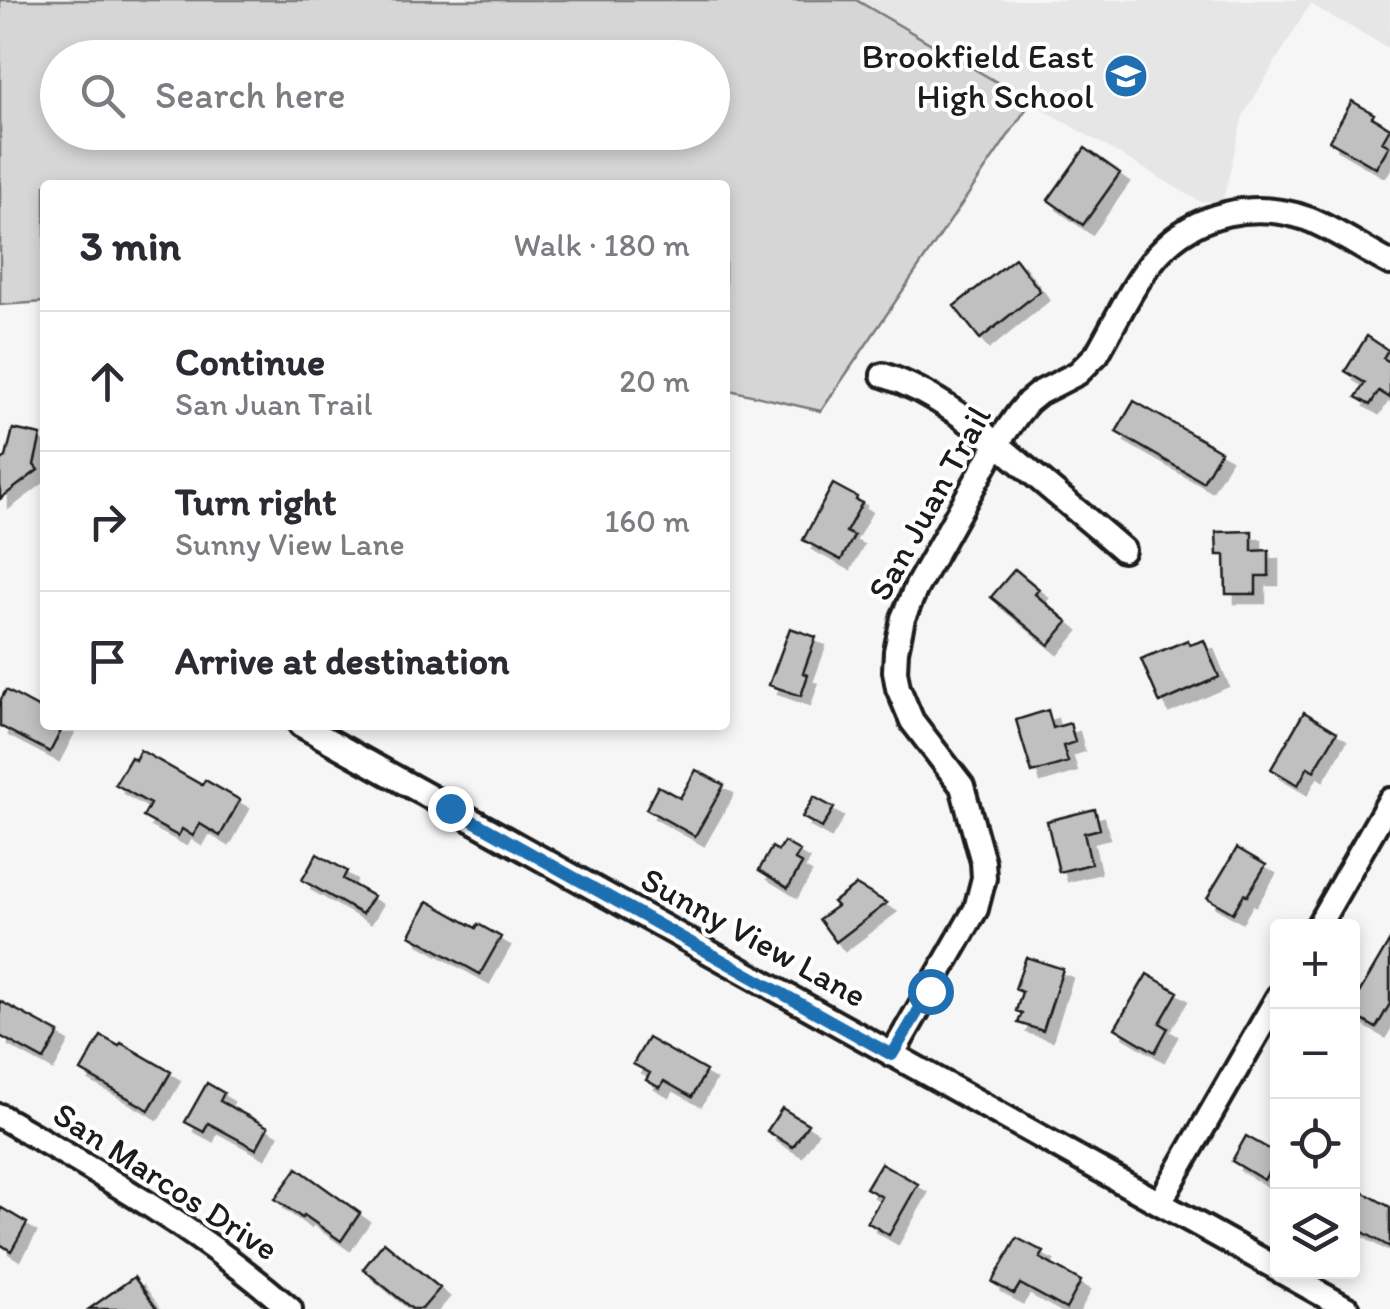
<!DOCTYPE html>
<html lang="en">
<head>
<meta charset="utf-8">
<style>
	:root { --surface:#fff; --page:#f2f2f3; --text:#2b2b33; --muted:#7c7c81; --line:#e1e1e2 }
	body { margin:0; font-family:Itim,sans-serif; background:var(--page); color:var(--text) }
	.controls { position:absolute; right:30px; bottom:30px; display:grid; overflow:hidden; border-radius:10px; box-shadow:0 5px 15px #0003 }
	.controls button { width:90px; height:90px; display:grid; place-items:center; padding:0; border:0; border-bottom:2px solid var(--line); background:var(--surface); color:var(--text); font:50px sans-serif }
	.stop { position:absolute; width:30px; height:30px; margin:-22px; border:8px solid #1f6fb2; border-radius:50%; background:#fff }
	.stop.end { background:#1f6fb2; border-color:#fff; box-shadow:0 2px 10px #0008 }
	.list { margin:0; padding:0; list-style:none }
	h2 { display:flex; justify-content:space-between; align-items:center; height:130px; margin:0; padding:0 40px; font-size:42px }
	h2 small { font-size:32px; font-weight:400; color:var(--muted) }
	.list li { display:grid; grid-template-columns:65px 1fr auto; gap:30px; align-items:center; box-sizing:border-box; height:140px; padding:0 40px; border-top:2px solid var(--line) }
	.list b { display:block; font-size:38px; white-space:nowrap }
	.list p { margin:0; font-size:32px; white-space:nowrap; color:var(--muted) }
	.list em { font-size:32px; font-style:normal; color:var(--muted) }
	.icon { flex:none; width:55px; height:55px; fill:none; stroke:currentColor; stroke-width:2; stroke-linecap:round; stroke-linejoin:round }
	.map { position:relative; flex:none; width:1390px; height:1309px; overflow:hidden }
	.search { position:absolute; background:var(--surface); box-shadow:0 5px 15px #0003; left:40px; top:40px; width:690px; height:110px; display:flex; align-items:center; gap:25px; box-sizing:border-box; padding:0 35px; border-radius:55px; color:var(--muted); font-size:38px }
	.panel { position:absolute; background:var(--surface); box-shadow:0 5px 15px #0003; left:40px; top:180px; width:690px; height:550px; border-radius:10px }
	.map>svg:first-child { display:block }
	.built { fill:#e6e6e6 }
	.green { fill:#d6d6d6; stroke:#797979; stroke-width:2.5; fill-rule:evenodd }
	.building { fill:#c0c0c0; stroke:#1c1c1c; stroke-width:2.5; filter:url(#shadow) }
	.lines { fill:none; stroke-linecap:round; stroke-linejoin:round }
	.minor-casing { stroke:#1c1c1c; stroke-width:30 }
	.minor { stroke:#fff; stroke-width:22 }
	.route { stroke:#1f6fb2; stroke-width:12 }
	.labels { text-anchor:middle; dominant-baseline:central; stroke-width:8; stroke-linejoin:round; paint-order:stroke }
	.poi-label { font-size:35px; fill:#1c1c1c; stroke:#fff; text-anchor:end }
	.street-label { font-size:35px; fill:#1c1c1c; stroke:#fff }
</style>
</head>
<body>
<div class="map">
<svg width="1390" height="1309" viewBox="0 0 1390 1309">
	<defs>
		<filter id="shadow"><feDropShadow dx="9" dy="9" stdDeviation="0" flood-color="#0004"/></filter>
	</defs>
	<rect width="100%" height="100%" fill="#f6f6f6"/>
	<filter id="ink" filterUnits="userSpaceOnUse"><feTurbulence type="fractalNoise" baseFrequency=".01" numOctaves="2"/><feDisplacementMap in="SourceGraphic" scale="20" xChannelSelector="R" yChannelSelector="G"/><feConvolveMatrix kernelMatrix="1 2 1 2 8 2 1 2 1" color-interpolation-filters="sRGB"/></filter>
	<g filter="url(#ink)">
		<path class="built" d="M856 0H1390V49L1310 4 1243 116 1223 200 1201 202Z"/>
		<path class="green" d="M0 0H856L1031 102 821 411 725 389V185H45V302L0 305ZM58 58H712V132H58Z"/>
		<path class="building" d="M1352 101 1374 114 1372 117 1390 128 1382 142 1389 146 1376 168 1329 141Z
			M1085 148 1120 173 1083 225 1048 200Z
			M1015 258 1040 291 980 339 954 306Z
			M1367 336 1388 350 1383 358 1390 362V398L1379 391 1370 405 1356 397 1365 383 1345 371Z
			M1134 401 1221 451 1203 482 1116 432Z
			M13 429 41 435 34 465 38 470 0 499V461L6 457Z
			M833 484 857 497 856 500 862 503 846 532 854 536 841 560 803 540Z
			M1252 531V551L1269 550V576H1256V594H1226L1225 555H1217L1216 532Z
			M1015 569 1039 589 1035 594 1068 622 1049 645 991 597Z
			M790 628 816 637 803 673 808 675 801 696 769 685Z
			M1188 640 1190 645 1204 640 1219 677 1160 703 1141 659Z
			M6 690 45 711V725H64L50 752 0 726V701Z
			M1048 710 1053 728 1070 723 1075 742 1063 746 1068 762 1032 773 1016 720Z
			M1304 712 1337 732 1314 771 1308 767 1298 785 1271 769Z
			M140 750 202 785 205 780 240 800 220 836 200 824 193 836 182 829 178 836 143 817 150 804 115 784 131 757 135 760Z
			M696 770 724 785 695 836 646 809 658 786 680 798Z
			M814 797 834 808 822 828 802 817Z
			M1095 809 1100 829 1084 833 1091 864 1059 872 1047 821Z
			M784 842 800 851 795 860 802 864 788 888 759 870 772 847 778 851Z
			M1237 848 1266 865 1247 896 1244 894 1233 913 1207 898Z
			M317 854 347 871 343 879 373 896 362 914 302 880Z
			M856 885 887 903 836 942 819 919 837 906 833 902Z
			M428 901 476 928 478 924 501 937 480 974 410 935Z
			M1390 940V1004L1376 1028 1352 1014V1005Z
			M1026 957 1063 969 1043 1031 1018 1023 1022 1013 1016 1011 1022 992 1015 989Z
			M1147 974 1178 992 1160 1023 1168 1028 1155 1052 1115 1028Z
			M0 1001 59 1033 44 1060 0 1036Z
			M101 1036 119 1046 121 1043 171 1072 149 1110 81 1071Z
			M648 1038 706 1071 692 1097 664 1081 660 1088 646 1080 650 1073 633 1064Z
			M207 1083 224 1093 220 1101 268 1127 256 1149 208 1123 204 1132 185 1122Z
			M782 1108 808 1124 793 1147 767 1131Z
			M1246 1136 1278 1154V1179L1268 1173 1264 1180 1232 1161Z
			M881 1163 918 1184 889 1235 867 1222 882 1197 866 1188Z
			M297 1168 360 1213 341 1241 304 1215 302 1218 275 1199Z
			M1352 1186 1390 1207V1247L1352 1226Z
			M0 1207 27 1223 11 1251 0 1244Z
			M1017 1238 1044 1252 1040 1258 1081 1281 1066 1309 1020 1284 1014 1294 992 1282Z
			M384 1242 440 1288 422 1309H412L363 1269Z
			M134 1277 157 1309H89Z"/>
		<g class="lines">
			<defs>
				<path id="minor" d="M883 375C944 395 991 439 1039 479 1067 503 1096 526 1123 550
					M301 725 1278 1269
					M1318 926 1390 800
					M892 1055 976 909 984 878 983 862 962 786 912 721 898 688 895 671 896 651 903 618 916 588 997 444 1018 414 1028 402 1039 393 1078 373 1097 354C1116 321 1133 283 1158 254 1196 212 1255 200 1308 219 1336 230 1363 249 1390 263
					M0 1116C101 1174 202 1232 290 1309
					M1160 1202 1278 997
					M1282 1272 1348 1309"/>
			</defs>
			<use href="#minor" class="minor-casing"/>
			<use href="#minor" class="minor"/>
		</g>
	</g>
	<g class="lines" filter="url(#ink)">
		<path class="route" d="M450 808 892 1055 930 991"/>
	</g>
	<defs>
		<symbol id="school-disc" viewBox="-11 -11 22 22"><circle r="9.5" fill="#1f6fb2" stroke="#fff"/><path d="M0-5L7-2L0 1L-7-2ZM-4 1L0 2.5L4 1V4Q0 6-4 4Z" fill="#fff"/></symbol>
	</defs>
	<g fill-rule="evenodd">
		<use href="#school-disc" x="1101" y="51" width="50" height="50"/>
	</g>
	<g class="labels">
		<g class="poi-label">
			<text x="1094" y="56">Brookfield East<tspan x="1094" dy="40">High School</tspan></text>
		</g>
		<g class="street-label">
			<text transform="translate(929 503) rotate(-61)">San Juan Trail</text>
			<text transform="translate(754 937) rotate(29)">Sunny View Lane</text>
			<text transform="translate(166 1181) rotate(33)">San Marcos Drive</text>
		</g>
	</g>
</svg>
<div class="controls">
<button>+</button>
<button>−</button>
<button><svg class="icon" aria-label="locate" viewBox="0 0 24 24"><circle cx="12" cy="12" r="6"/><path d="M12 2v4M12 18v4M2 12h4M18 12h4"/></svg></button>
<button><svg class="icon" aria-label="layers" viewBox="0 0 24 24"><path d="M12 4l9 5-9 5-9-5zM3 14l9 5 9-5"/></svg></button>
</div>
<div class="stop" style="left:930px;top:991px"></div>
<div class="stop end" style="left:450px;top:808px"></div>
<div class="search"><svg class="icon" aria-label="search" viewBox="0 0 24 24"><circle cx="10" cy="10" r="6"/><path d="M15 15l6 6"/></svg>Search here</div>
<section class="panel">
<h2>3 min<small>Walk · 180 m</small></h2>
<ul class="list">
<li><svg class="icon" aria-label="ahead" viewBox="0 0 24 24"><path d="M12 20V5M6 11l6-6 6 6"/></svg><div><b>Continue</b><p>San Juan Trail</p></div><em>20 m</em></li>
<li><svg class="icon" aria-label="right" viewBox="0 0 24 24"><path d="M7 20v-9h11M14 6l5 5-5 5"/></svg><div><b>Turn right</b><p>Sunny View Lane</p></div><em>160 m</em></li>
<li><svg class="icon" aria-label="arrive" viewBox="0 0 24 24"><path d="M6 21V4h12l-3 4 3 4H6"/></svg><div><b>Arrive at destination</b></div></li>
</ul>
</section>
</div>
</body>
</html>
